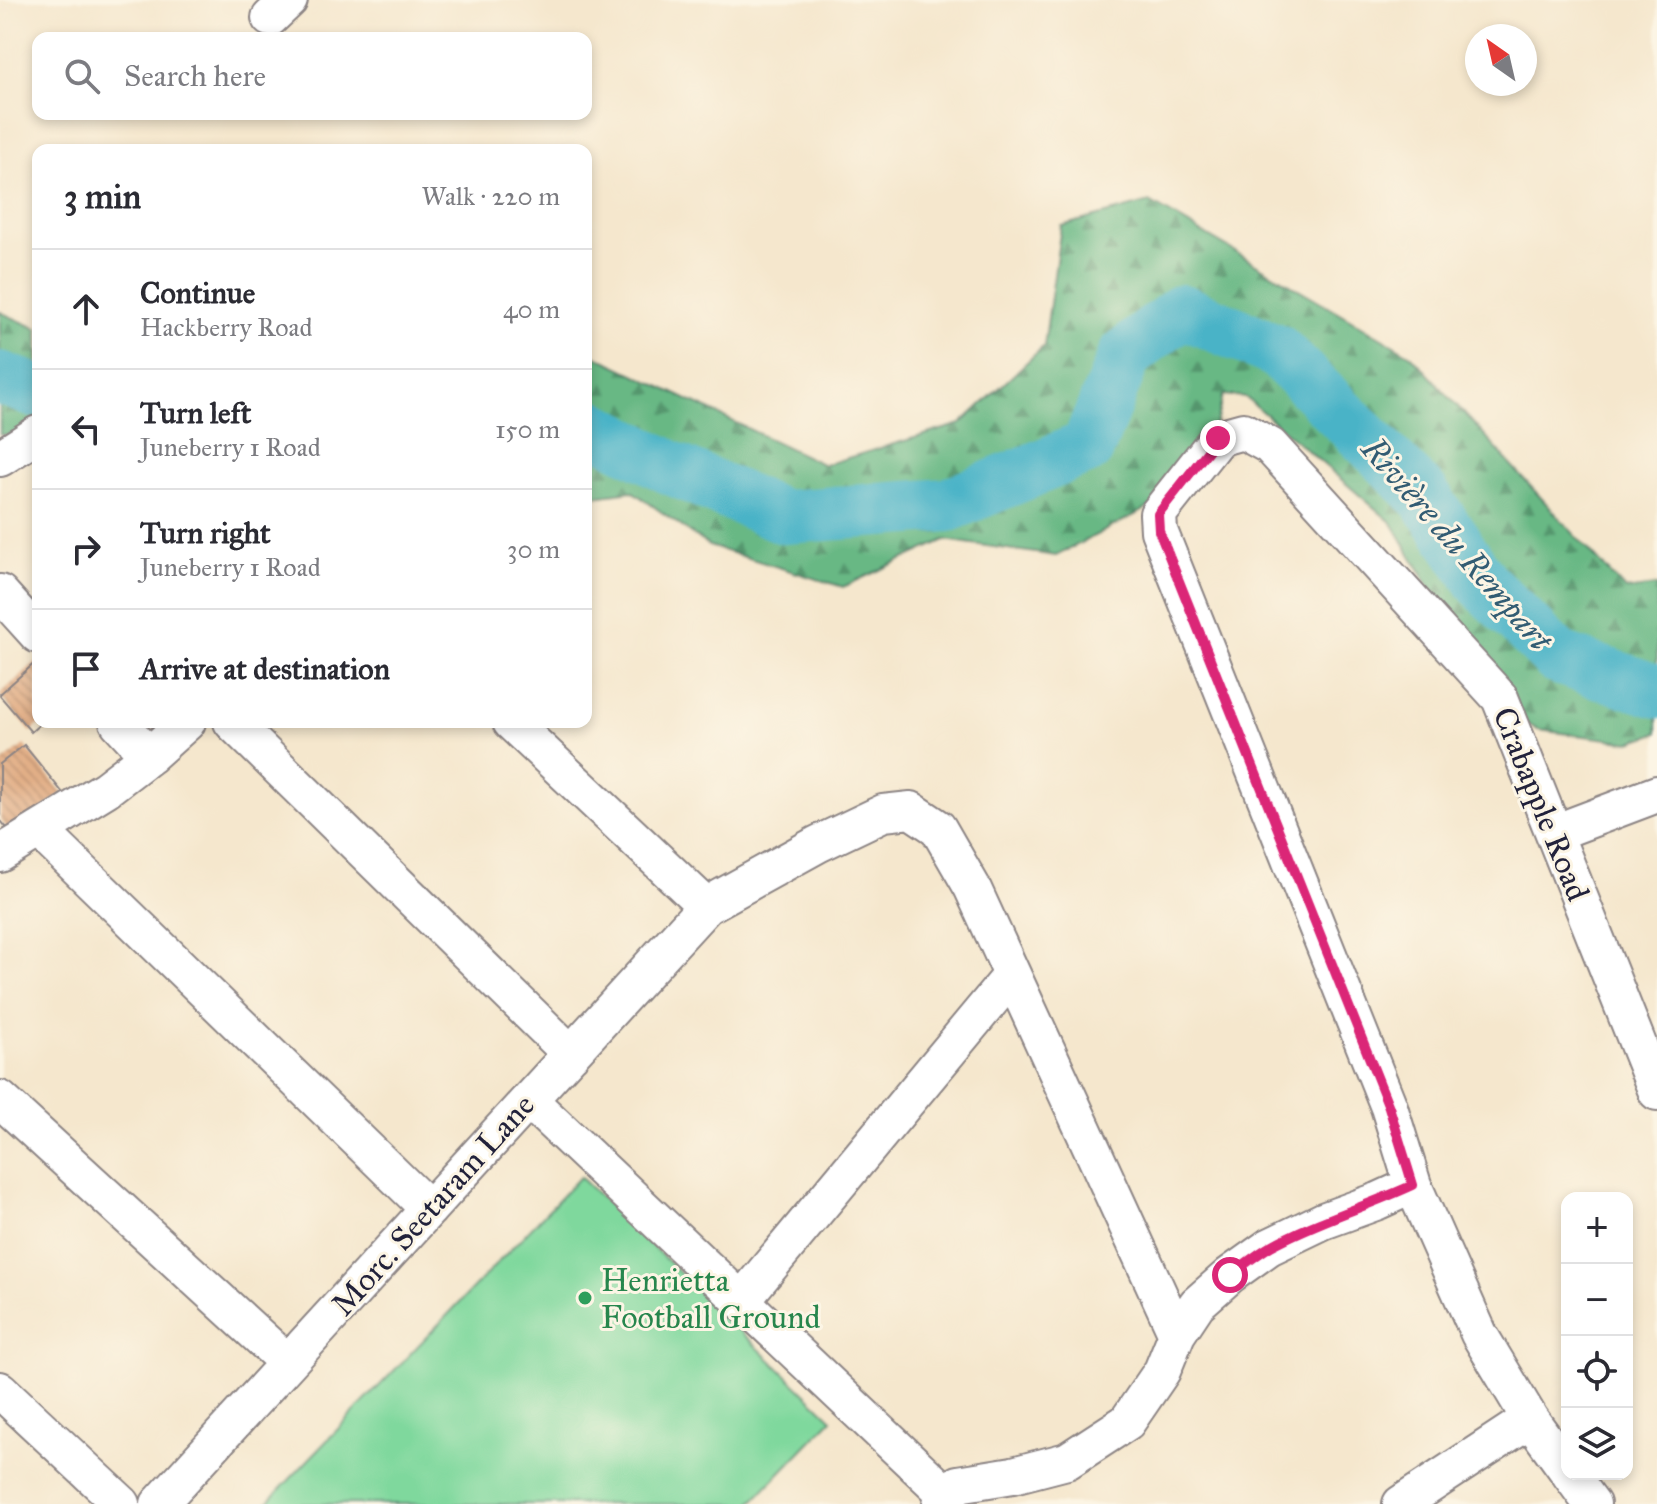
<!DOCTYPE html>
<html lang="en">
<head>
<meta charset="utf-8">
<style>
	:root { --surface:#fff; --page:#f2f2f3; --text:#2b2b33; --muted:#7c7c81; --line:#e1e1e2 }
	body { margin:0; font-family:"IM FELL Great Primer",serif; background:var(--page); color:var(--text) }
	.controls { position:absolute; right:24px; bottom:24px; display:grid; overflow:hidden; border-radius:16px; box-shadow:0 4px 12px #0003 }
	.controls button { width:72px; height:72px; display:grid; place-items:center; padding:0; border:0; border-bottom:2px solid var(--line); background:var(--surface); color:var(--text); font:40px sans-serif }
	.compass { position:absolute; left:1465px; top:24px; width:72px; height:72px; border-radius:50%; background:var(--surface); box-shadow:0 4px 12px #0003; rotate:326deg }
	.stop { position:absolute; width:24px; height:24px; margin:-18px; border:6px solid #db2777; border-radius:50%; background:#fff }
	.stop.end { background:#db2777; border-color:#fff; box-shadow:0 2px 8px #0008 }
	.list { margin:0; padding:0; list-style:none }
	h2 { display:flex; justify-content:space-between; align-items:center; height:104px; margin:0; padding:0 32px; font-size:34px }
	h2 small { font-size:26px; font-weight:400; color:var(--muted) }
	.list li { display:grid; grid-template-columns:52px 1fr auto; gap:24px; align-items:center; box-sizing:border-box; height:120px; padding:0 32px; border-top:2px solid var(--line) }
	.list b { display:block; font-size:30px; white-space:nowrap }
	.list p { margin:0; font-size:26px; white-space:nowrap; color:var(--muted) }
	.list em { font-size:26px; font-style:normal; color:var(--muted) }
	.icon { flex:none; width:44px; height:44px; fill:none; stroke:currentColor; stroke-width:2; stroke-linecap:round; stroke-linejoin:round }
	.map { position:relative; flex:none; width:1657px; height:1504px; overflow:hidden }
	.search { position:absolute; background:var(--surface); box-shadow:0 4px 12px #0003; left:32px; top:32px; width:560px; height:88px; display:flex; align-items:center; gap:20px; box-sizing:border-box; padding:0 28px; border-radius:16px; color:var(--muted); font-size:30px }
	.panel { position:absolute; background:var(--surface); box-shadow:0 4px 12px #0003; left:32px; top:144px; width:560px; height:584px; border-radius:16px }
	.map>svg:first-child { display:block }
	.forest { fill:url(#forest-firs); stroke:#446d60; stroke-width:2 }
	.garden { fill:#7fd89d; stroke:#507d6c; stroke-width:2 }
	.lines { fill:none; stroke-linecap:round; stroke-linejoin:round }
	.river { stroke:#49b3c7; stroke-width:54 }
	.building { fill:url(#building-back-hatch) }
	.minor-casing { stroke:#8c8484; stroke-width:40 }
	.minor { stroke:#fff; stroke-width:36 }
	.route { stroke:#db2777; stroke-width:10 }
	.leisure-dot { fill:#2e9e5b; stroke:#fcf5e5; stroke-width:3 }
	.labels { text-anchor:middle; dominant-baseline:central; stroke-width:6; stroke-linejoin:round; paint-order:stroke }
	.street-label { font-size:32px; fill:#22223b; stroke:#fcf5e5 }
	.leisure-label { font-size:32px; fill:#27864d; stroke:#fcf5e5; text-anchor:start }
	.water-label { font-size:34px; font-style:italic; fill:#325c73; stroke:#fcf5e5 }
</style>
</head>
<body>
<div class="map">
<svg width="1657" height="1504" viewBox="0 0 1657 1504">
	<defs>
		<pattern id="forest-firs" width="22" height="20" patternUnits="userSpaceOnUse" patternTransform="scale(2)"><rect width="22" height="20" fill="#67b884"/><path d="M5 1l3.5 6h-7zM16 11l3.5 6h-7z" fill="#54956d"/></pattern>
		<pattern id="building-back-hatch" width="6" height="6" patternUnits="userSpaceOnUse" patternTransform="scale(2)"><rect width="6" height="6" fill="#e2af87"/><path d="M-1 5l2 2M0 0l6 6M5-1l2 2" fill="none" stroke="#c29675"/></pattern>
	</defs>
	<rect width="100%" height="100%" fill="#fcf5e5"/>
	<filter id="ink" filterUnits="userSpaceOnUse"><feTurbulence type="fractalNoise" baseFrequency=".0125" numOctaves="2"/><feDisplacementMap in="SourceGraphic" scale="16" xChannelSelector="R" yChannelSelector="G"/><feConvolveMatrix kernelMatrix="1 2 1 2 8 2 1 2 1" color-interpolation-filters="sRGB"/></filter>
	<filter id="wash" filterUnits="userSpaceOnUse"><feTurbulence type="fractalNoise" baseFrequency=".006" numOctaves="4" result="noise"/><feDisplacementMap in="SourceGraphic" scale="32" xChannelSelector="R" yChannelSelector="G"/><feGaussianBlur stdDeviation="1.8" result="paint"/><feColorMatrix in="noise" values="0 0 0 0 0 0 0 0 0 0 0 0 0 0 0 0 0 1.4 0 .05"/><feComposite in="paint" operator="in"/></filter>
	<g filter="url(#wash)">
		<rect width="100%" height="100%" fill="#f5e7cd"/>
		<path class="forest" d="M1150 202 1411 355 1625 590 1657 586V733L1631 742 1538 730 1500 708 1392 523 1245 397 1223 395 1202 480 1056 556 945 540 843 587 709 546 632 491 586 497V351L824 465 961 424 1044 346 1061 226Z
			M0 312 38 329V441L28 434 0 435Z"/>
		<path class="garden" d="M580 1177 832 1419 750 1504H266Z"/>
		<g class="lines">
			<path class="river" d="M0 378 38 392
				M586 424 671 468 784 517 948 505 1088 447 1125 355 1182 311 1277 351 1424 496 1484 585 1558 658 1657 691"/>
		</g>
		<g id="blocks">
			<path class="building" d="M38 660V722H42L31 732 0 696V694Z
				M24 745 63 793 12 834 0 820V764Z"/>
		</g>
	</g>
	<g filter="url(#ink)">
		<use href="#blocks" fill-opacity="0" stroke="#8c8484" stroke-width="2"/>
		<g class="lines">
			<defs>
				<path id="minor" d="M270 18 289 0
					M0 458 38 434
					M0 593 38 635
					M118 722 149 756
					M232 722 571 1054
					M511 722 706 906
					M39 830 429 1209
					M1554 833 1657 794
					M0 854 106 789 149 756 187 722
					M0 1099 288 1363
					M529 1100 948 1496
					M741 1301 1012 975
					M0 1390 122 1504
					M1567 1470 1530 1419 1479 1334 1413 1185 1389 1107 1159 531 1158 514 1218 438 1243 431 1270 446 1500 698 1657 1092
					M1570 1474 1592 1504
					M159 1504 706 906 818 844 883 813 911 810 938 828 972 887 1177 1334
					M941 1504 958 1484 1013 1475 1067 1461 1127 1422 1162 1371 1177 1334 1197 1304 1230 1275 1269 1247 1323 1221 1378 1201 1413 1185
					M1401 1504 1530 1419"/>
			</defs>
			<use href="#minor" class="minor-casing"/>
			<use href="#minor" class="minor"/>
		</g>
	</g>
	<g class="lines" filter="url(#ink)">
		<path class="route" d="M1218 438 1158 514 1159 531 1389 1107 1413 1185C1366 1207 1316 1221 1271 1246 1257 1254 1244 1265 1230 1275"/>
	</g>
	<circle class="leisure-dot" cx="585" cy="1298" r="8"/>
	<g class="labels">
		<g class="street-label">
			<text transform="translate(1541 804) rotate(68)">Crabapple Road</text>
			<text transform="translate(433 1205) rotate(-48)">Morc. Seetaram Lane</text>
		</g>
		<g class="leisure-label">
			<text x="601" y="1280">Henrietta<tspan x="601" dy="37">Football Ground</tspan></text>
		</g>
		<g class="water-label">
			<text transform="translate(1457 544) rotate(49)">Rivière du Rempart</text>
		</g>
	</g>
</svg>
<div class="controls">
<button>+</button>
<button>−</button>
<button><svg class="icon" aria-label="locate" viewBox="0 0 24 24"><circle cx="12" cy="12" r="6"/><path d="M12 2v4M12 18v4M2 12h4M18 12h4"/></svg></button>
<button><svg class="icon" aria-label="layers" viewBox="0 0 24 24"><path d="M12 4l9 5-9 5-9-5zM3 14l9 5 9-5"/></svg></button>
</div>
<svg class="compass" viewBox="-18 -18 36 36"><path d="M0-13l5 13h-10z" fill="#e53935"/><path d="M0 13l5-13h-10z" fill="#7c7c81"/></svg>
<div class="stop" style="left:1230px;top:1275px"></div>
<div class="stop end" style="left:1218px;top:438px"></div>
<div class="search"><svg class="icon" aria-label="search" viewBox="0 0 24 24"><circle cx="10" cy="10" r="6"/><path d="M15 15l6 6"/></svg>Search here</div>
<section class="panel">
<h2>3 min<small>Walk · 220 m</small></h2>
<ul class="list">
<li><svg class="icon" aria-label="ahead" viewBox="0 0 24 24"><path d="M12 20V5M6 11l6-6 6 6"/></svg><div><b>Continue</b><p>Hackberry Road</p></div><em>40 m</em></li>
<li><svg class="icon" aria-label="left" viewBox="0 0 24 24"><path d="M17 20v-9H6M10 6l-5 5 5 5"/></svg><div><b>Turn left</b><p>Juneberry 1 Road</p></div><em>150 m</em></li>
<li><svg class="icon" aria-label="right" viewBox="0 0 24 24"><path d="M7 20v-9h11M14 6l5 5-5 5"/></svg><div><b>Turn right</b><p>Juneberry 1 Road</p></div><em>30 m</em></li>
<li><svg class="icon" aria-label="arrive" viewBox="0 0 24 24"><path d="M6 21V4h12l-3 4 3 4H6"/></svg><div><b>Arrive at destination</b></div></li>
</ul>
</section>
</div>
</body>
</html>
